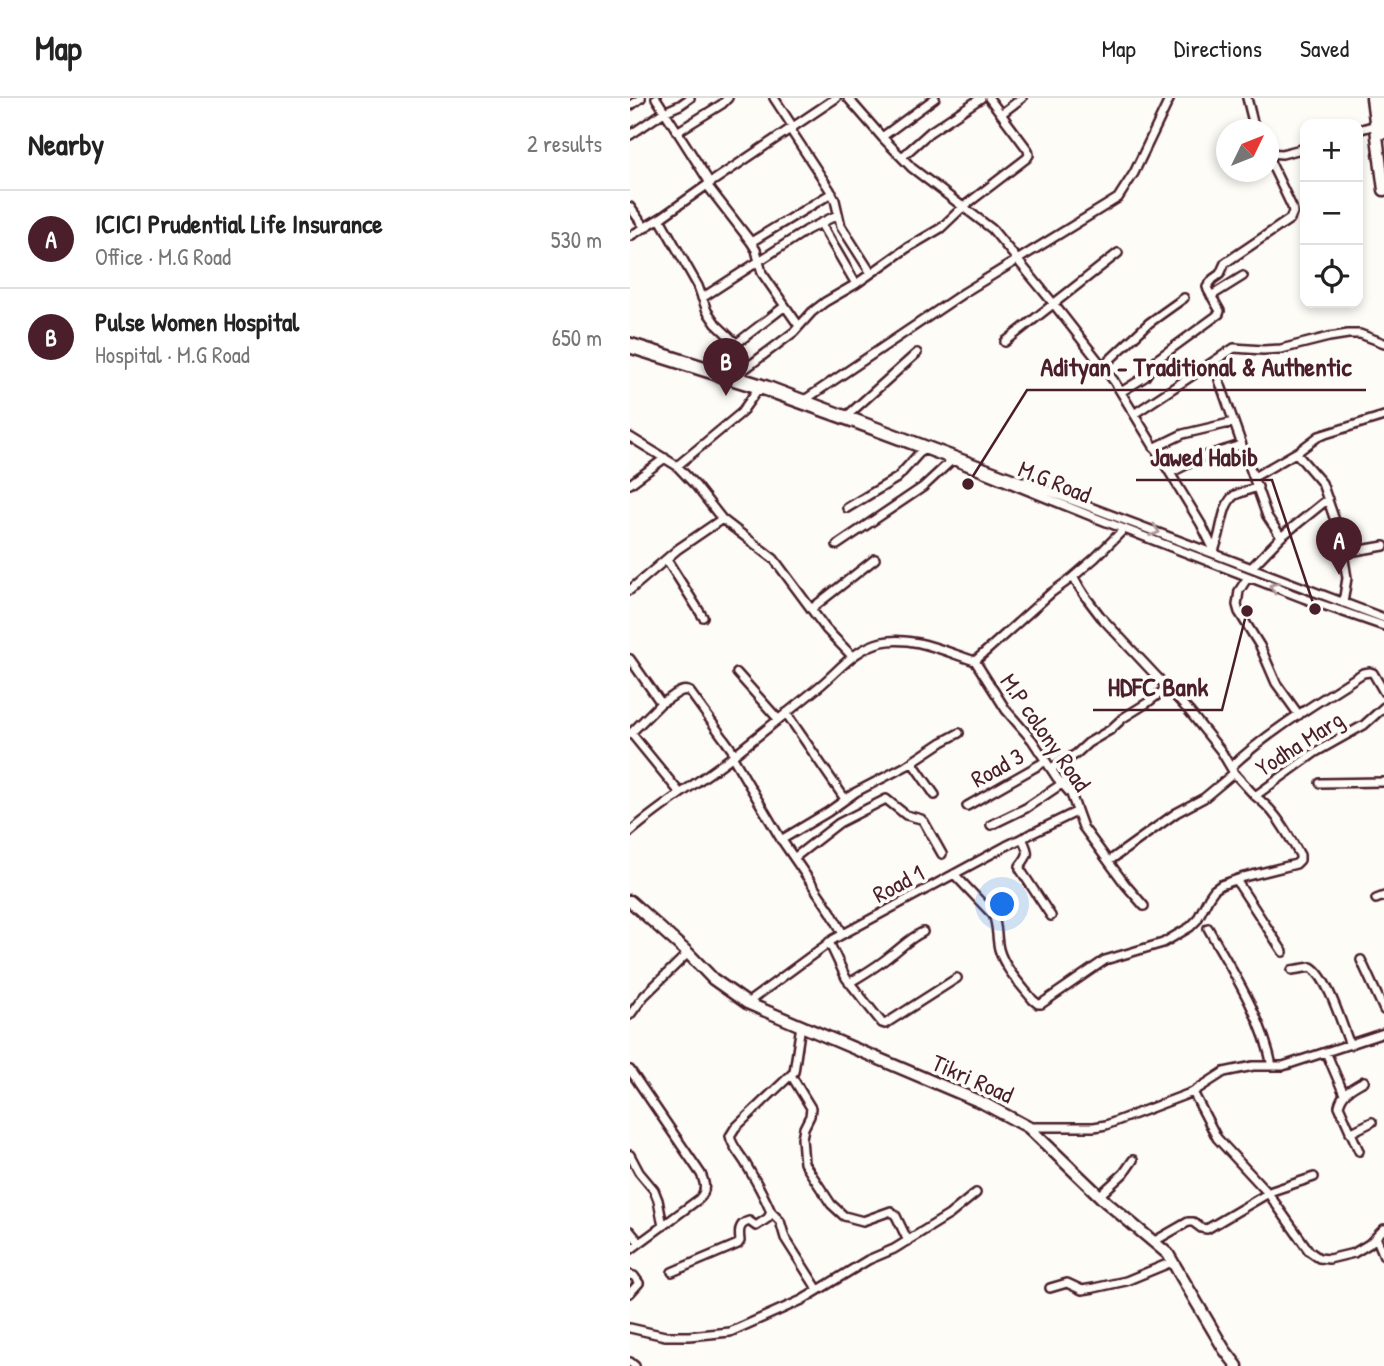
<!DOCTYPE html>
<html lang="en">
<head>
<meta charset="utf-8">
<style>
	:root { --surface:#fff; --page:#f2f2f2; --text:#222; --muted:#767676; --line:#e0e0e0; --accent:#4a1f2b }
	body { margin:0; font-family:"Patrick Hand",sans-serif; background:var(--page); color:var(--text) }
	.controls { position:absolute; right:21px; top:21px; display:grid; overflow:hidden; border-radius:14px; box-shadow:0 4px 10px #0003 }
	.controls button { width:63px; height:63px; display:grid; place-items:center; padding:0; border:0; border-bottom:2px solid var(--line); background:var(--surface); color:var(--text); font:35px sans-serif }
	.compass { position:absolute; left:586px; top:21px; width:63px; height:63px; border-radius:50%; background:var(--surface); box-shadow:0 4px 10px #0003; rotate:47deg }
	.you { position:absolute; left:373px; top:807px; width:24px; height:24px; margin:-18px; border:5px solid #fff; border-radius:50%; background:#1a73e8; box-shadow:0 0 0 10px #1a73e833 }
	.badge { display:grid; place-items:center; width:46px; height:46px; border-radius:50%; background:var(--accent); color:#fff; font-size:23px; font-weight:700 }
	.pin { position:absolute; translate:-50% -58px; filter:drop-shadow(0 2px 4px #0008) }
	.pin::after { content:''; position:absolute; top:37px; width:24px; height:21px; background:inherit; clip-path:polygon(0 0,100% 0,50% 100%) }
	.list { margin:0; padding:0; list-style:none }
	h2 { display:flex; justify-content:space-between; align-items:center; height:91px; margin:0; padding:0 28px; font-size:30px }
	h2 small { font-size:23px; font-weight:400; color:var(--muted) }
	.list li { display:grid; grid-template-columns:46px 1fr auto; gap:21px; align-items:center; box-sizing:border-box; height:98px; padding:0 28px; border-top:2px solid var(--line) }
	.list b { display:block; font-size:26px; white-space:nowrap }
	.list p { margin:0; font-size:23px; white-space:nowrap; color:var(--muted) }
	.list em { font-size:23px; font-style:normal; color:var(--muted) }
	.icon { flex:none; width:38px; height:38px; fill:none; stroke:currentColor; stroke-width:2; stroke-linecap:round; stroke-linejoin:round }
	.map { position:relative; flex:none; width:754px; height:1268px; overflow:hidden }
	header { display:flex; align-items:center; gap:42px; box-sizing:border-box; height:98px; padding:0 35px; background:var(--surface); border-bottom:2px solid var(--line) }
	header strong { font-size:33px }
	nav { display:flex; gap:38px; margin-inline-start:auto; font-size:24px }
	main { display:flex }
	aside { flex:1; background:var(--surface) }
	.map>svg:first-child { display:block }
	.lines { fill:none; stroke-linecap:round; stroke-linejoin:round }
	.street-casing { stroke:#4a1f2b; stroke-width:12 }
	.secondary-casing { stroke:#4a1f2b; stroke-width:15 }
	.street { stroke:#fdfcf7; stroke-width:7 }
	.secondary { stroke:#fdfcf7; stroke-width:10 }
	.oneway { stroke:#ac999b }
	.labels { text-anchor:middle; dominant-baseline:central; stroke-width:7; stroke-linejoin:round; paint-order:stroke }
	.street-label { font-size:24px; fill:#4a1f2b; stroke:#fdfcf7 }
	.leader { fill:none; stroke:#4a1f2b; stroke-width:2.5 }
	.callout-dot { fill:#4a1f2b; stroke:#fdfcf7; stroke-width:2.5 }
	.callout-label { font-size:26px; text-anchor:middle; font-weight:bold; fill:#4a1f2b; stroke:#fdfcf7; stroke-width:7; stroke-linejoin:round; paint-order:stroke }
</style>
</head>
<body>
<header>
<strong>Map</strong>
<nav><a>Map</a><a>Directions</a><a>Saved</a></nav>
</header>
<main>
<aside>
<h2>Nearby<small>2 results</small></h2>
<ul class="list">
<li><span class="badge">A</span><div><b>ICICI Prudential Life Insurance</b><p>Office · M.G Road</p></div><em>530 m</em></li>
<li><span class="badge">B</span><div><b>Pulse Women Hospital</b><p>Hospital · M.G Road</p></div><em>650 m</em></li>
</ul>
</aside>
<div class="map">
<svg width="754" height="1268" viewBox="0 0 754 1268">
	<rect width="100%" height="100%" fill="#fdfcf7"/>
	<filter id="ink" filterUnits="userSpaceOnUse"><feTurbulence type="fractalNoise" baseFrequency=".0143" numOctaves="2"/><feDisplacementMap in="SourceGraphic" scale="14" xChannelSelector="R" yChannelSelector="G"/><feConvolveMatrix kernelMatrix="1 2 1 2 8 2 1 2 1" color-interpolation-filters="sRGB"/></filter>
	<g filter="url(#ink)">
		<g class="lines">
			<defs>
				<path id="street" d="M26 0 80 85
					M144 0 163 29
					M218 0 252 39 282 70 362 131 423 205 484 283 571 426 586 456
					M617 0 625 32
					M0 8 11 0
					M371 16 392 0
					M160 31 200 92 205 102 211 128 241 175
					M728 32 746 27
					M47 34 92 6 98 0
					M0 37 34 14 50 7 60 0
					M252 39 305 0
					M638 55 652 56 675 50
					M272 59 300 34 351 0
					M77 87 121 144 126 152 132 175 169 228
					M0 109 15 130
					M30 121 68 188 77 213 86 226 107 246
					M191 126 226 186
					M0 138 32 119 80 85 206 0
					M121 144 202 95
					M581 198 613 178
					M72 200 177 132 207 117
					M0 244 137 287 754 520
					M375 244 488 155
					M0 251 137 294 212 321 322 362 466 420 673 500 754 528
					M473 268 519 225 554 200
					M80 269C103 246 130 228 155 208
					M107 277 164 234 182 214 195 204 226 186 277 150 311 130 333 109 397 60 399 57 398 52 359 0
					M589 282 637 418 651 439
					M491 294 515 279 526 262 589 216 590 213 578 192 577 189 583 181 590 176 595 165 660 121 663 114 662 109 638 59
					M176 301 335 194 488 100 504 75 540 0
					M504 316 604 250 633 252 651 251 699 239 718 236H730L754 245
					M218 317 287 255
					M0 339 47 368 66 388 92 421 144 461 196 531 222 558
					M524 350 553 336 604 324
					M666 355 692 385 710 437 717 480 713 505
					M47 368 111 315 128 291
					M540 375 572 359 611 347
					M624 379 669 353 689 338 754 318
					M0 386 35 360
					M217 410 267 380 293 351
					M494 431 465 460 443 479 455 498 471 519 559 613 591 653 604 675 625 698
					M207 447 293 389 322 362
					M584 452C592 437 591 406 605 397 612 394 621 391 628 389
					M719 454 754 448
					M37 462 73 519
					M622 469 651 439 698 401
					M443 479 421 495 345 563 376 612 402 642 427 680 441 696 453 729 495 786 514 808
					M618 479 609 493 607 507 609 514 630 548 646 585 669 617
					M0 492 48 451 92 421
					M181 511 245 461
					M0 561 31 605C41 602 50 588 60 594L105 656
					M107 575 148 621
					M156 615 215 701
					M1 635 50 695
					M0 636 31 605
					M102 658 149 738 201 814 213 836
					M282 664 305 697
					M601 669C640 632 687 605 733 575L740 574 743 575 754 594
					M421 671 446 656 458 645 480 632 493 620 517 605 537 590
					M690 685 754 684
					M337 708 416 663
					M361 727 396 710 433 685
					M0 734C31 707 66 686 99 661 130 636 161 612 191 587 210 571 226 550 252 544 282 537 316 554 345 563
					M392 740C399 755 400 755 390 768V771L421 818
					M151 742 198 714 226 694 276 668 312 644 329 635
					M164 760 209 725 256 701 276 717 291 721 294 724 312 756
					M479 763 546 715 574 700 604 675
					M324 776 363 817C368 828 366 839 369 851 374 870 391 887 403 902L408 906H411L475 862 533 845 560 829 567 822 579 799 584 792 591 787 614 779 666 766 670 762V757C656 734 647 714 625 698L686 654 734 627 754 609
					M606 782 653 854
					M746 801 754 798
					M578 830C603 875 632 918 642 968
					M199 844 216 880 252 925 255 926 327 880
					M731 862 754 912
					M662 872 681 869C698 879 712 927 720 947
					M219 885C234 876 248 868 261 857 272 849 280 840 293 834
					M117 905 204 841 376 748 446 714
					M0 917 14 898 58 855
					M696 954 714 996
					M161 977 181 1010 180 1018 174 1030 172 1040 174 1065 201 1106 214 1118 233 1123 261 1113 266 1118 278 1143
					M563 994 587 1040 638 1095 679 1153 689 1160 699 1161 724 1155 739 1146 754 1131
					M399 1029H464L476 1027 563 994 594 974 623 968H653L754 935
					M720 1035 742 1024
					M729 1053 709 1008C712 994 722 990 734 983
					M0 1057 9 1074 24 1092 28 1102 33 1128
					M469 1098 494 1075 503 1062
					M141 1114 150 1123 155 1140 188 1192
					M0 1133 9 1144
					M746 1139 754 1158
					M523 1144 558 1124H563L571 1130 577 1131 642 1093 684 1079
					M0 1152 69 1101C77 1093 75 1085 71 1076L0 972
					M42 1174 108 1146 110 1143C109 1134 108 1126 119 1123L126 1128 138 1120 141 1114C134 1098 126 1083 117 1068 112 1058 102 1049 100 1038L105 1030 164 974 171 927
					M0 1177 4 1178 9 1185 0 1195
					M420 1190 437 1185 452 1192 464 1190 496 1183 542 1164
					M0 1230 35 1238H59L100 1234 172 1202 238 1162 264 1151 319 1117 346 1095
					M0 1264 5 1268"/>
				<path id="secondary" d="M742 0 754 92
					M749 0 754 35
					M0 803 58 855 83 881 117 905 353 1005 398 1029 476 1104 538 1156 594 1251 607 1268"/>
			</defs>
			<use href="#street" class="street-casing"/>
			<use href="#secondary" class="secondary-casing"/>
			<use href="#street" class="street"/>
			<use href="#secondary" class="secondary"/>
		</g>
		<defs><path id="oneway-chevron" d="M-2-3.5L2.5 0L-2 3.5" fill="none" stroke-width="1.6" stroke-linecap="round" stroke-linejoin="round" transform="scale(1.75)"/></defs>
		<g class="oneway">
			<use href="#oneway-chevron" transform="translate(525 433) rotate(20)"/>
			<use href="#oneway-chevron" transform="translate(644 489) rotate(-159)"/>
		</g>
	</g>
	<g class="labels">
		<g class="street-label">
			<text transform="translate(425 383) rotate(22)">M.G Road</text>
			<text transform="translate(416 634) rotate(55)">M.P colony Road</text>
			<text transform="translate(669 645) rotate(-33)">Yodha Marg</text>
			<text transform="translate(367 669) rotate(-29)">Road 3</text>
			<text transform="translate(268 785) rotate(-28)">Road 1</text>
			<text transform="translate(343 980) rotate(24)">Tikri Road</text>
		</g>
	</g>
	<path class="leader" d="M338 386L397 292H736M685 511L642 382H506M617 513L592 612H463"/>
	<g class="callout-dot">
		<circle cx="338" cy="386" r="7"/>
		<circle cx="685" cy="511" r="7"/>
		<circle cx="617" cy="513" r="7"/>
	</g>
	<g class="callout-label">
		<text x="566" y="278">Adityan - Traditional &amp; Authentic</text>
		<text x="574" y="368">Jawed Habib</text>
		<text x="528" y="598">HDFC Bank</text>
	</g>
</svg>
<div class="controls">
<button>+</button>
<button>−</button>
<button><svg class="icon" aria-label="locate" viewBox="0 0 24 24"><circle cx="12" cy="12" r="6"/><path d="M12 2v4M12 18v4M2 12h4M18 12h4"/></svg></button>
</div>
<svg class="compass" viewBox="-18 -18 36 36"><path d="M0-13l5 13h-10z" fill="#e53935"/><path d="M0 13l5-13h-10z" fill="#767676"/></svg>
<div class="you"></div>
<div class="pin badge" style="left:709px;top:477px">A</div>
<div class="pin badge" style="left:96px;top:298px">B</div>
</div>
</main>
</body>
</html>
